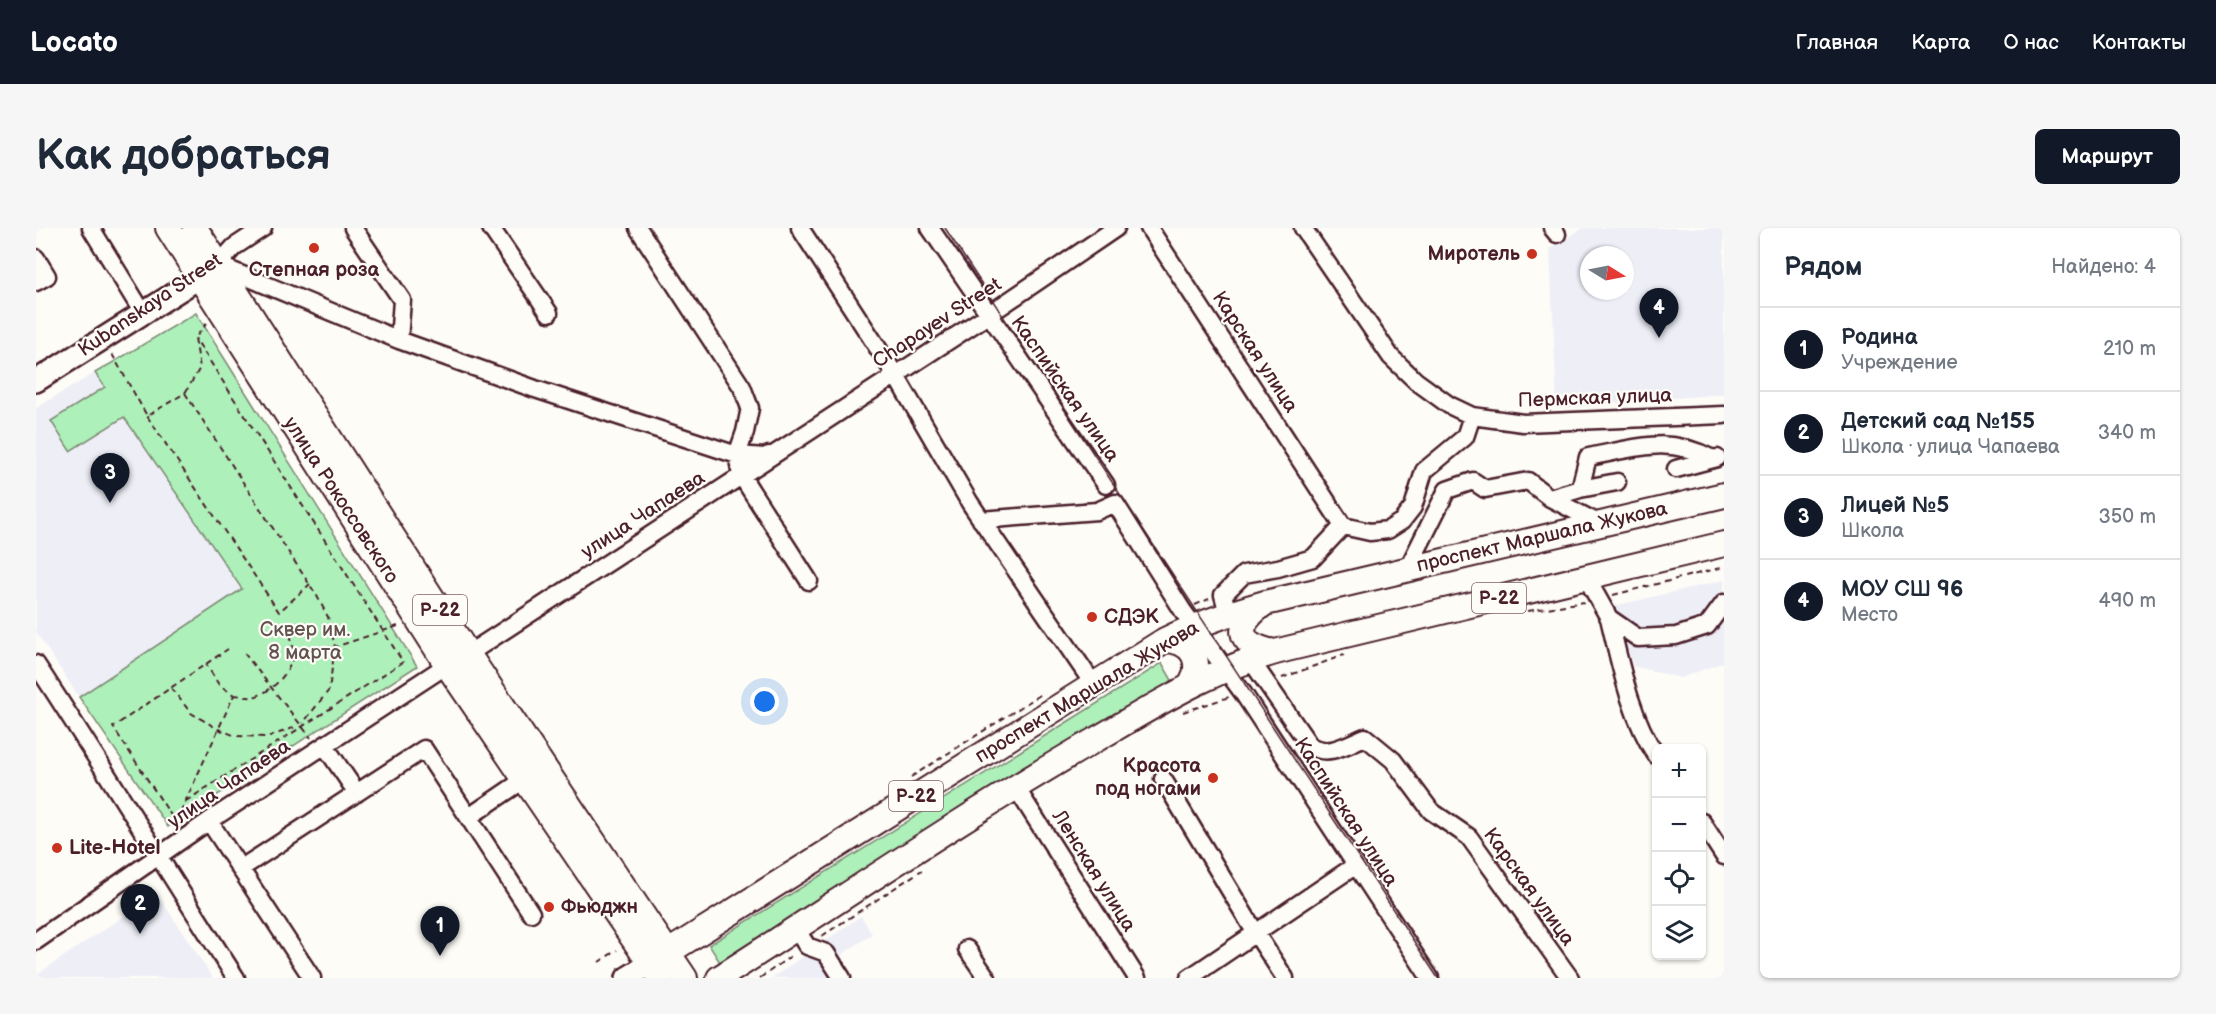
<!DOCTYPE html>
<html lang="ru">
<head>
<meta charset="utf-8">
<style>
	:root { --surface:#fff; --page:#f6f6f7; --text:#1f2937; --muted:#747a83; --line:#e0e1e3; --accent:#111827 }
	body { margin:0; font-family:"Balsamiq Sans",sans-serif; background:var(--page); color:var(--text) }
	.controls { position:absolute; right:18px; bottom:18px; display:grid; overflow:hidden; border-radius:9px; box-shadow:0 2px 4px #0004 }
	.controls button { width:54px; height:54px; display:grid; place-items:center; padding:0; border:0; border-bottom:2px solid var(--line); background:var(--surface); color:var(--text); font:30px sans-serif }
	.compass { position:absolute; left:1544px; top:18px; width:54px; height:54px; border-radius:50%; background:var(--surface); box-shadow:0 2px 4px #0004; rotate:100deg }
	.you { position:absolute; left:729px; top:474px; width:21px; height:21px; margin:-15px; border:4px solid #fff; border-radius:50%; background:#1a73e8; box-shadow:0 0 0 9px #1a73e833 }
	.badge { display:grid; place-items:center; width:39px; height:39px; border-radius:50%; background:var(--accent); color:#fff; font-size:20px; font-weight:700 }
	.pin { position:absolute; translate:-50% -50px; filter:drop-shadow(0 2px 3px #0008) }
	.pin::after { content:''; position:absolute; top:32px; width:21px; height:18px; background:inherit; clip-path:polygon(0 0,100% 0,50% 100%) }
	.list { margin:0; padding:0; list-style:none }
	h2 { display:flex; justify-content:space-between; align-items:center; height:78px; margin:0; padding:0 24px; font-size:26px }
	h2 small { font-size:20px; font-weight:400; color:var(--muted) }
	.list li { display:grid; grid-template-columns:39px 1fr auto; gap:18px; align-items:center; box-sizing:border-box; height:84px; padding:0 24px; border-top:2px solid var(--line) }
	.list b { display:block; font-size:22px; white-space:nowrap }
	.list p { margin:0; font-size:20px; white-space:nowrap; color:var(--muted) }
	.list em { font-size:20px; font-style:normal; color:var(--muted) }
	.icon { flex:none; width:33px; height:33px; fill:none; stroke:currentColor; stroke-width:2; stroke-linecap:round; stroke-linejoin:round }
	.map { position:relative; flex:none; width:1688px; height:750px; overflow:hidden; border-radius:9px }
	header { display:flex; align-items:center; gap:36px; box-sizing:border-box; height:84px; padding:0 30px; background:var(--accent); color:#fff }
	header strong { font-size:28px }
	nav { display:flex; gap:33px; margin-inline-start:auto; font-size:21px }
	.intro { display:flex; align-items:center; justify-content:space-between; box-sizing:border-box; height:144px; padding:0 36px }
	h1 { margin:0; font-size:42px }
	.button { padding:15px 27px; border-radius:9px; background:var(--accent); color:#fff; font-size:21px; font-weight:700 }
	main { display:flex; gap:36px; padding:0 36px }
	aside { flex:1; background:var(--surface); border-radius:9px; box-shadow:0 2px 4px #0004 }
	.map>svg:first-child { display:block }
	.built { fill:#eeeef7; fill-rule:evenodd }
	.green { fill:#aef0ba; stroke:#7c8872; stroke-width:1.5 }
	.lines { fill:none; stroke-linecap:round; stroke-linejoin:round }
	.minor-casing { stroke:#4a1f2b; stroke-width:21 }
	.major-casing { stroke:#4a1f2b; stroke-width:26 }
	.highway-casing { stroke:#4a1f2b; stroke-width:28 }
	.path { stroke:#4a1f2b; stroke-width:2; stroke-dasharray:6 4.5; stroke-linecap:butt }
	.minor { stroke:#fdfcf7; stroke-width:16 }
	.major { stroke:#fdfcf7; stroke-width:21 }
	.highway { stroke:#fdfcf7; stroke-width:24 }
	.tram { stroke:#4a1f2b; stroke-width:1.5 }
	.poi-dot { fill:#c8321e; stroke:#fdfcf7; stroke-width:2 }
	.labels { text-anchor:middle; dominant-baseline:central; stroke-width:4.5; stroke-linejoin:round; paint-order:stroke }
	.shield { fill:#fdfcf7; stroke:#806168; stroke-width:1.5 }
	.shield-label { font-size:18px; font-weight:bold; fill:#4a1f2b }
	.poi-label { font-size:20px; font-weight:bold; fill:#4a1f2b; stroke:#fdfcf7; text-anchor:start }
	.street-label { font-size:20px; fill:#4a1f2b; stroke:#fdfcf7 }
	.park-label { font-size:20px; fill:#63534f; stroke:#fdfcf7 }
</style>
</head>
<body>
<header>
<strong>Locato</strong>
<nav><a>Главная</a><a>Карта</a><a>О нас</a><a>Контакты</a></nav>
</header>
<div class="intro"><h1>Как добраться</h1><a class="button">Маршрут</a></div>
<main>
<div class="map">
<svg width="1688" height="750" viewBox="0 0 1688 750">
	<rect width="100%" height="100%" fill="#fdfcf7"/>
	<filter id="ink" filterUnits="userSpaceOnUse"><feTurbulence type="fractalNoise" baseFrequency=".0167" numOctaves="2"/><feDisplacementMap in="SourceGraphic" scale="12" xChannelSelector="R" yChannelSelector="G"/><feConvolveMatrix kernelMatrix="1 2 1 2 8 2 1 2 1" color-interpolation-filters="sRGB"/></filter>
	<g filter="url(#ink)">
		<path class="built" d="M1547 0H1688V166L1521 180 1514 21ZM1553 27H1589V63H1553Z
			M59 145 206 361 43 469 0 404V180Z
			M1688 352V434L1644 450 1597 438 1578 378Z
			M121 666 177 750H0V747Z
			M825 688 836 706 804 728 817 750H736Z"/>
		<path class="green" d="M160 85 381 438 132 599 43 469 206 361 88 189 34 223 15 193 69 159 59 145Z
			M1126 435 1137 454 685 736 673 717Z"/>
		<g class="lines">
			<defs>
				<path id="minor" d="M55 0 107 85
					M227 0 198 19 182 37 363 112 499 161 701 227 729 229 733 227
					M317 0 366 72 363 112
					M455 0 513 85
					M602 0 706 159 714 180 709 204 701 227 705 247 773 353
					M764 0 860 148 934 275 1058 457
					M894 0 1070 257
					M1113 0 1307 298 1277 330 1242 340 1208 346 1187 367 1192 385
					M1267 0 1355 129 1380 153 1413 177 1436 188 1487 195 1688 187
					M1516 0 1521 6
					M0 30 11 48 0 54
					M1640 241 1681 230
					M1544 261 1552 229C1602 220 1630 207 1677 231
					M1514 270 1544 261 1581 254
					M945 292 1061 283 1079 275 1147 383 1207 465 1394 750
					M1307 298 1334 304 1352 302 1366 293 1377 279 1388 243 1429 209 1436 188
					M1372 340 1411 262 1437 253 1449 261 1492 253 1514 270 1564 296
					M1550 349 1573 390 1602 410 1640 408 1671 398 1688 375
					M1573 390C1584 435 1594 488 1620 527
					M432 426 952 87 1080 0
					M1214 431 1274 518C1293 529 1310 517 1329 509L1357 532 1395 583 1433 609 1534 750
					M0 436C68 540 133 646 200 750
					M289 518 321 565
					M1127 551 1219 704 1249 750
					M979 558 1101 750
					M433 589 489 551
					M173 593 276 750
					M1666 594 1688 628
					M204 641 388 521 495 685
					M760 701 771 718 790 725 806 750
					M0 713 173 593 411 437
					M931 721 951 750
					M1153 750 1320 637"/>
				<path id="major" d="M0 153 177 41
					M591 750 615 735"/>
				<path id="highway" d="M132 0 411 437 624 750
					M159 0 432 426 649 750
					M1229 375C1198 397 1199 416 1238 424
					M1129 412C1157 413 1168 434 1154 458
					M615 735 1129 412C1161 396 1194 385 1229 375L1688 267
					M683 750C808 670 931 586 1059 512 1121 476 1181 438 1251 421L1688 316"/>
			</defs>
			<use href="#minor" class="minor-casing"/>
			<use href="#major" class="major-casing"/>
			<use href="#highway" class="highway-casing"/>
			<path class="path" d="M76 126 111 188 149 165 281 368 292 389 299 419 365 397
				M149 165 164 140 159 110 171 95
				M111 188 243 384 274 356
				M1577 367 1688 339
				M1159 377 1173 371
				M1492 383 1548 374
				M258 421 299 419 293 462 267 495
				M208 425 275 510
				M1246 450 1308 427
				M135 460 155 485 182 501 200 508 232 509 260 499
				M198 467C204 467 212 470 217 469 226 467 236 460 242 454 261 434 261 418 248 394
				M1147 484 1193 469
				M875 549 1007 465
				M150 573 367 434 159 110
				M140 594 198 467 183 457 170 436
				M142 598 77 499 192 421
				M786 708 886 642
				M563 734 581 722
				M724 750 758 726"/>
			<use href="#minor" class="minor"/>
			<use href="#major" class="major"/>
			<use href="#highway" class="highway"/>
			<path class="tram" d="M909 0 1402 750"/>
		</g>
	</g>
	<g class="poi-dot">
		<circle cx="278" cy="20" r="6"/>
		<circle cx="1496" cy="26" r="6"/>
		<circle cx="1056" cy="389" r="6"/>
		<circle cx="1177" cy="550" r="6"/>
		<circle cx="21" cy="620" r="6"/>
		<circle cx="513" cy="679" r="6"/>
	</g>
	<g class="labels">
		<g class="shield">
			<rect x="1436" y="355" width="54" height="30" rx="4.5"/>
			<rect x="377" y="367" width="54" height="30" rx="4.5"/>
			<rect x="853" y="553" width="54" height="30" rx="4.5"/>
		</g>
		<g class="shield-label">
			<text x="1463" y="370">Р-22</text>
			<text x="404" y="382">Р-22</text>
			<text x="880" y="568">Р-22</text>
		</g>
		<g class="poi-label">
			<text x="1484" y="26" text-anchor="end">Миротель</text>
			<text x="278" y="42" text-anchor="middle">Степная роза</text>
			<text x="1068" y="389">СДЭК</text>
			<text x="1165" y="538" text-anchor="end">Красота<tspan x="1165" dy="23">под ногами</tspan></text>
			<text x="33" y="620">Lite-Hotel</text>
			<text x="525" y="679">Фьюджн</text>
		</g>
		<g class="street-label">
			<text transform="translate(114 77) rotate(-34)">Kubanskaya Street</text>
			<text transform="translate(901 95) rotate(-33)">Chapayev Street</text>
			<text transform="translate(1219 124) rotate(57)">Карская улица</text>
			<text transform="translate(1029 161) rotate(55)">Каспийская улица</text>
			<text transform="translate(1559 170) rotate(-2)">Пермская улица</text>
			<text transform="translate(305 272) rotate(57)">улица Рокоссовского</text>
			<text transform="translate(607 287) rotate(-33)">улица Чапаева</text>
			<text transform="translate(1506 309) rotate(-13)">проспект Маршала Жукова</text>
			<text transform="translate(1051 464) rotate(-31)">проспект Маршала Жукова</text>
			<text transform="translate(193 556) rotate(-34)">улица Чапаева</text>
			<text transform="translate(1310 584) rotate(57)">Каспийская улица</text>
			<text transform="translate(1058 643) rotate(58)">Ленская улица</text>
			<text transform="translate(1493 659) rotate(54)">Карская улица</text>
		</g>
		<g class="park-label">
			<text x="269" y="402">Сквер им.<tspan x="269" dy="23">8 марта</tspan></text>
		</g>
	</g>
</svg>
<div class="controls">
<button>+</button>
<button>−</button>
<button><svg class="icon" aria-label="locate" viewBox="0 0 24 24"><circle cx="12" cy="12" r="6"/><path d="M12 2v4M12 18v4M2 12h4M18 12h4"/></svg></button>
<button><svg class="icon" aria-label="layers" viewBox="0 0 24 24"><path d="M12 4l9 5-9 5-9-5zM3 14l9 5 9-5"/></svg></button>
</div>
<svg class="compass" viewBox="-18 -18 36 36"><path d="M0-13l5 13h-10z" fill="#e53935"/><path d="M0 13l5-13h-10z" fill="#747a83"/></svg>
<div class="you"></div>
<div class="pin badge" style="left:404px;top:728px">1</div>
<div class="pin badge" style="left:104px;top:706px">2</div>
<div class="pin badge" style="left:74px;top:275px">3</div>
<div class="pin badge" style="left:1623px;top:110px">4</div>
</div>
<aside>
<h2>Рядом<small>Найдено: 4</small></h2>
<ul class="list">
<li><span class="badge">1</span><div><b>Родина</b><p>Учреждение</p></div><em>210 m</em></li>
<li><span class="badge">2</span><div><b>Детский сад №155</b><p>Школа · улица Чапаева</p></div><em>340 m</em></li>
<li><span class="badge">3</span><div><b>Лицей №5</b><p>Школа</p></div><em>350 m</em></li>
<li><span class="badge">4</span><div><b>МОУ СШ 96</b><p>Место</p></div><em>490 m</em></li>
</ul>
</aside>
</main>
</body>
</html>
